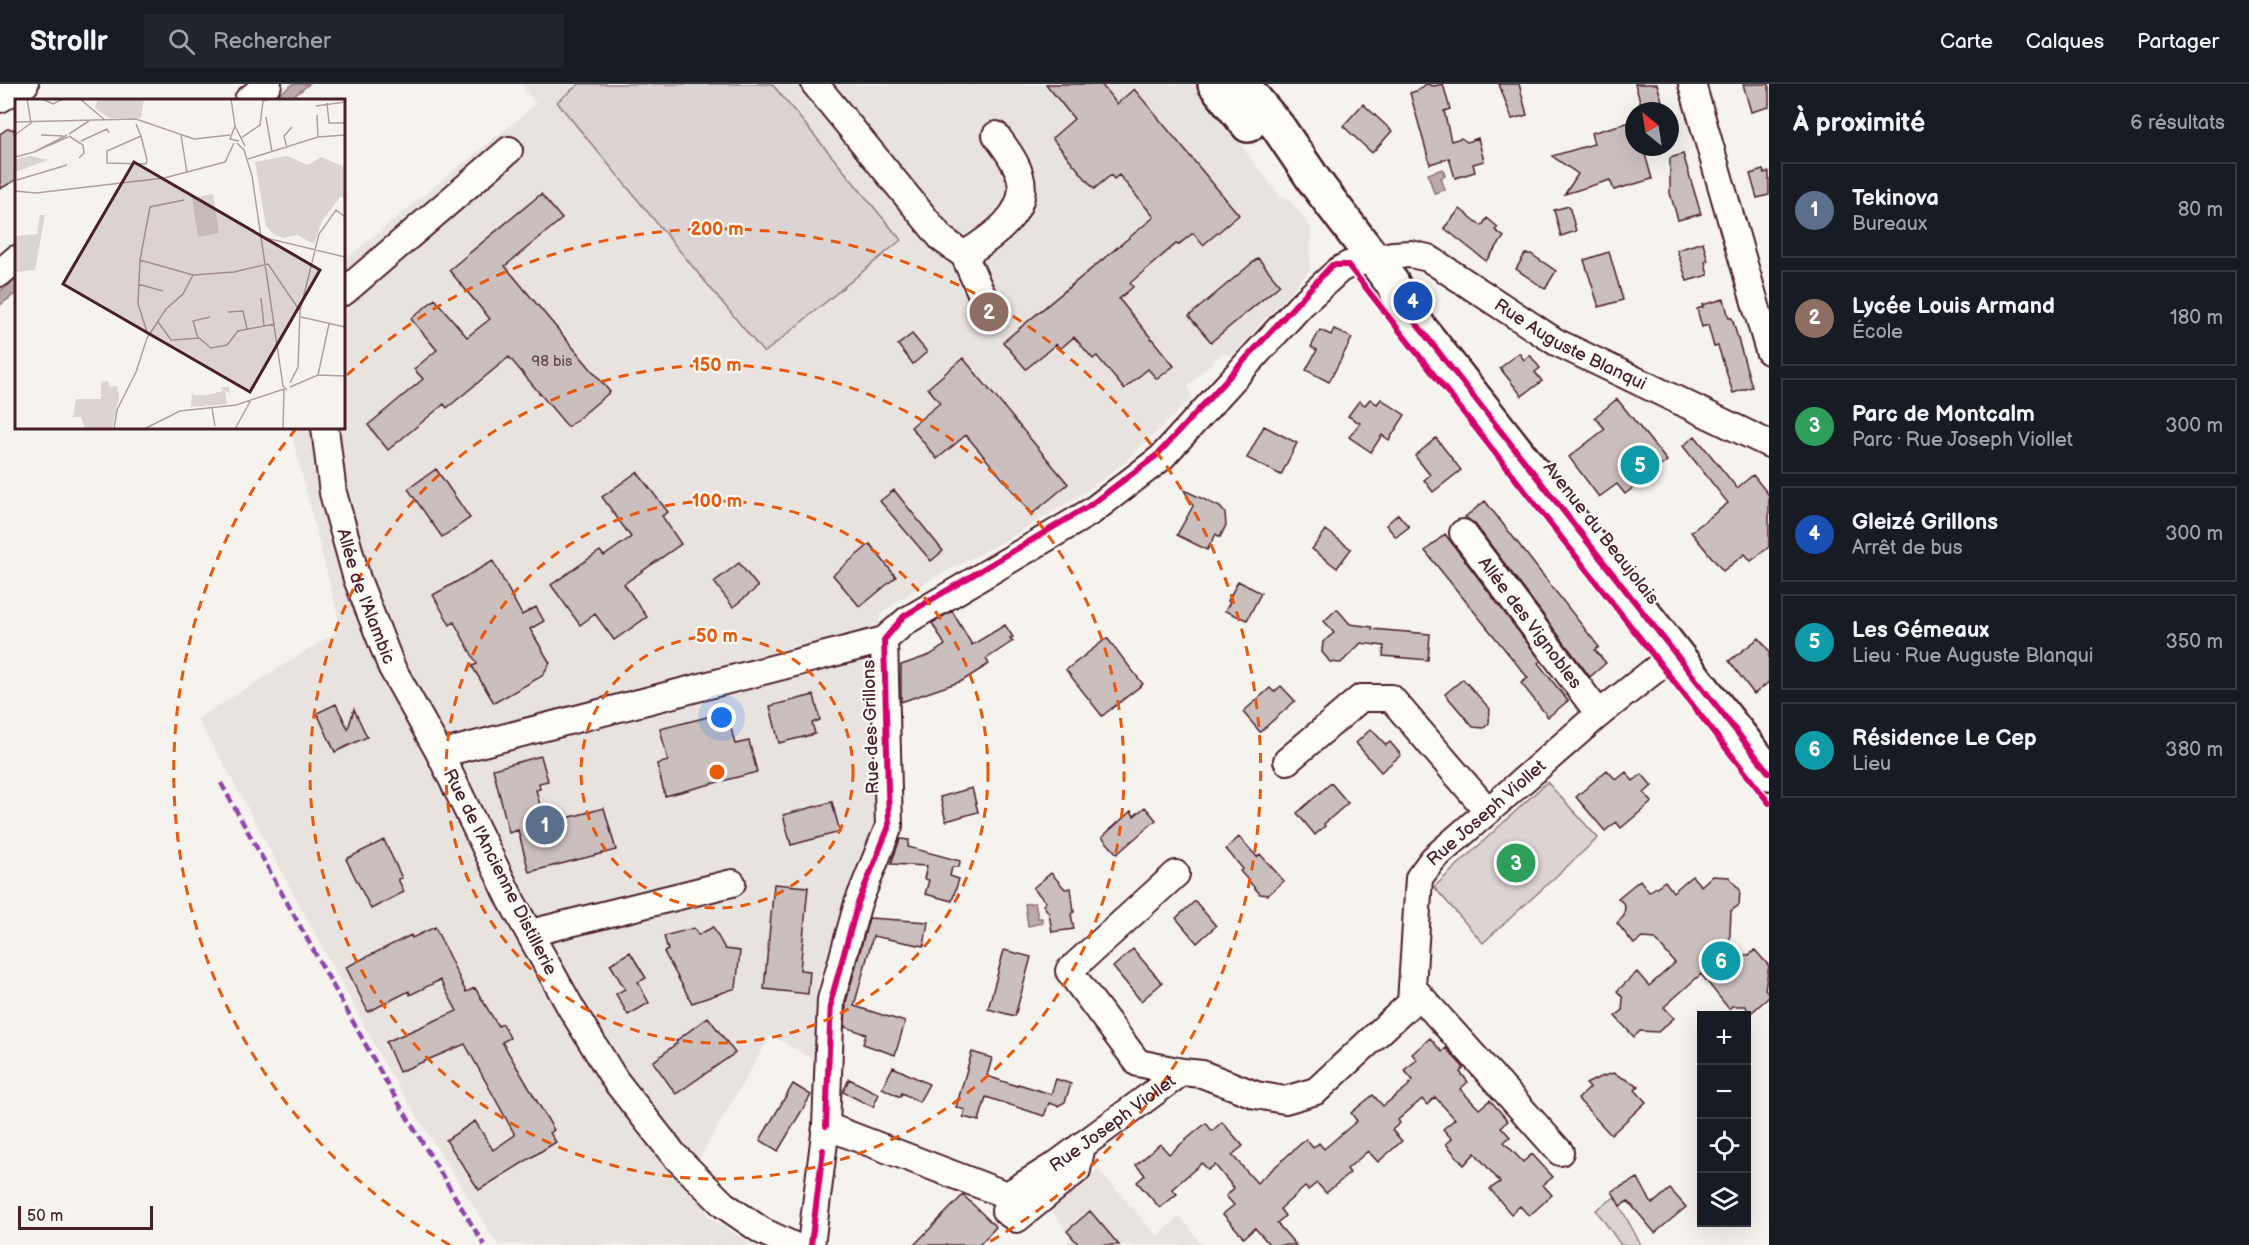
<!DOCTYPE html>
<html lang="fr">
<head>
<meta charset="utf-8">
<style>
	:root { --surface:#171b24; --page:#20242c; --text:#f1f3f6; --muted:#9ea1a6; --line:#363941; --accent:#d93025 }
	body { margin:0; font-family:"Balsamiq Sans",sans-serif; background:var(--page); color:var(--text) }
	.controls { position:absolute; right:18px; bottom:18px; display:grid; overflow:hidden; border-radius:0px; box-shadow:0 6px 24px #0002 }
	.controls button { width:54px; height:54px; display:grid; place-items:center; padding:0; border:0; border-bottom:2px solid var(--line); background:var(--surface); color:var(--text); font:30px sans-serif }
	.compass { position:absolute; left:1625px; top:18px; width:54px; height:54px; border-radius:50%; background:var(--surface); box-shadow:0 6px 24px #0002; rotate:330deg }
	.scale { position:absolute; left:18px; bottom:15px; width:135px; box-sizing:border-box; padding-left:6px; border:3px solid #4a1f2b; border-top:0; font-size:16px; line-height:21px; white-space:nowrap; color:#4a1f2b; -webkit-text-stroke:4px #fdfcf7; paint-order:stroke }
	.you { position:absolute; left:722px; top:634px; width:21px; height:21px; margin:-15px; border:4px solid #fff; border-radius:50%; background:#1a73e8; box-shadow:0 0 0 9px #1a73e833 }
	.badge { display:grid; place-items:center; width:39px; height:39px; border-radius:50%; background:var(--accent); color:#fff; font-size:20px; font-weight:700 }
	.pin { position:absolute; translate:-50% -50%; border:3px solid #fff; box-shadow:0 2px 6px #0006 }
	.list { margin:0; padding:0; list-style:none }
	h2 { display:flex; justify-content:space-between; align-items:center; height:78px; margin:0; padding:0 24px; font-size:26px }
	h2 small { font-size:20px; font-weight:400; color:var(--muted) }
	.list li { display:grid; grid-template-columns:39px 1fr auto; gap:18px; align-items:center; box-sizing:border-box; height:96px; margin:0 12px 12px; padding:0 12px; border:2px solid var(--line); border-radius:0px }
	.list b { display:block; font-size:22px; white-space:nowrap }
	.list p { margin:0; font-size:20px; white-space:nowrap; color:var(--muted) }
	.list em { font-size:20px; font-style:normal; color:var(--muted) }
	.icon { flex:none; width:33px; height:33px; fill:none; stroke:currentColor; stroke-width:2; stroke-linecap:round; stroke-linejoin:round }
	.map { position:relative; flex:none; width:1769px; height:1161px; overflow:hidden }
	header { display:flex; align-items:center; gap:36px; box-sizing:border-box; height:84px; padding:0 30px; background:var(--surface); border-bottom:2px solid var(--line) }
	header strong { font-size:28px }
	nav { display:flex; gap:33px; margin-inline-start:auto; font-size:21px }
	.search { width:420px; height:54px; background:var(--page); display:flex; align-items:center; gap:15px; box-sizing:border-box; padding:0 21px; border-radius:0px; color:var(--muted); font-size:22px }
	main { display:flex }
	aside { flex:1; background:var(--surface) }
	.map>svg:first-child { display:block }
	.built { fill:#e9e3e0 }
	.green { fill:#dcd4d2; stroke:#937a7e; stroke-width:1.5 }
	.water { fill:#bbabac; stroke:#8e7378; stroke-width:1.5 }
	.building { fill:#cbbfbe; stroke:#4a1f2b; stroke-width:1.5 }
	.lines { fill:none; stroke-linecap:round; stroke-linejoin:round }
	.minor-casing { stroke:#4a1f2b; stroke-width:30 }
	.major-casing { stroke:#4a1f2b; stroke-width:38 }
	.minor { stroke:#fdfcf7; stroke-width:26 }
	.major { stroke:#fdfcf7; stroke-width:33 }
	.quiet { stroke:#8e44ad; stroke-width:4.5; stroke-dasharray:9 4.5; stroke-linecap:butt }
	.cycleway-casing { stroke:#fdfcf7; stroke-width:10 }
	.cycleway { stroke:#d6006c; stroke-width:6 }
	.ring { fill:none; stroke:#e8590c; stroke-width:3; stroke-dasharray:10 8 }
	.labels { text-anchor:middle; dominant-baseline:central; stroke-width:4.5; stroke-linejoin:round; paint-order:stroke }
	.number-label { font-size:15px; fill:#6a4750 }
	.street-label { font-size:18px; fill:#4a1f2b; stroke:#fdfcf7 }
	.inset-road { fill:none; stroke:#b19ea1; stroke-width:1.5 }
	.view { fill:#4a1f2b; fill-opacity:0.15; stroke:#4a1f2b; stroke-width:3 }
	.inset-edge { fill:none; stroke:#4a1f2b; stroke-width:3 }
	.centre { fill:#e8590c; stroke:#fdfcf7; stroke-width:3 }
	.ring-label { font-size:18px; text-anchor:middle; font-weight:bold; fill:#e8590c; stroke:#fdfcf7; stroke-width:4.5; stroke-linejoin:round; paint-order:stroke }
</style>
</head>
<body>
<header>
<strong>Strollr</strong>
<div class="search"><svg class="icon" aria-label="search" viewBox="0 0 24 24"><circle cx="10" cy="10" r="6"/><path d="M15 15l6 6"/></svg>Rechercher</div>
<nav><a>Carte</a><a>Calques</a><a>Partager</a></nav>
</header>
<main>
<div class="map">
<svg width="1769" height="1161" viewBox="0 0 1769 1161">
	<rect width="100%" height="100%" fill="#f6f3ef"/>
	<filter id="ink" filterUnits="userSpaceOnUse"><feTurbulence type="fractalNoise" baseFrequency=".0167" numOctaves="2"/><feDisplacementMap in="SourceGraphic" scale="12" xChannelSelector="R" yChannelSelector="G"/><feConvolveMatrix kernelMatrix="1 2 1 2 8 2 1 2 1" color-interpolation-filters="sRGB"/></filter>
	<g filter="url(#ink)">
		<path class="built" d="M520 0H1194L1280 112 1289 115 1311 144 1310 186 1233 271 1221 270 1188 302 1192 314 1124 379 1086 408 1001 459 928 497 880 530 875 750 847 810 817 905V978L771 951 699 1075 707 1131 752 1161H498L389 988 226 684 197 635 341 545 290 344H344V176L536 20Z
			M1098 1085 1157 1152 1180 1132 1202 1161H1065L1073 1154 1050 1126Z"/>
		<path class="green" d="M579 0H772L901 156 764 269 557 18Z
			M1547 698 1598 754 1483 859 1434 803Z
			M1615 1113 1641 1161H1621L1596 1126Z"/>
		<path class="water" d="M293 0H309L289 16H271Z
			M1443 85 1445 92 1441 94 1445 106 1434 109 1428 90Z
			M16 196V209L0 221V207Z
			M1035 819 1038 834H1042V839L1028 842 1025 820Z"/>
		<path class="building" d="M1046 0H1101L1117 20 1134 5 1239 131 1203 161 1193 149 1178 161 1176 160 1130 199 1133 203 1119 215 1174 282 1157 295 1148 285 1124 305 1097 272 1093 275 1074 253 1060 265 1056 260 1026 285 1003 258 1154 133 1119 91 1114 95 1111 91 1094 105 1052 54 1074 35Z
			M1426 0 1434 2 1443 0 1450 25 1444 27 1451 57 1461 54 1467 58 1478 54 1484 77 1473 80 1475 88 1455 94 1449 74 1430 80 1410 9 1419 6Z
			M1499 0H1519L1527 31 1512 35Z
			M1635 0H1657L1665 27H1643Z
			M1743 0H1769V23L1751 28Z
			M1363 20 1392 47 1372 69 1343 42Z
			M1634 37V63H1643L1652 95 1614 106 1610 96 1565 110 1578 90 1552 72 1594 60 1591 49Z
			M7 45H13L16 51V96L0 105V50Z
			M1683 70 1701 130 1678 136 1670 109V74Z
			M1763 86 1764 89 1769 88V111L1757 114 1750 90Z
			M541 110 562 135 505 182 610 308 568 343 509 273 447 324 444 320 388 366 368 341 423 295 414 285 437 266 411 235 435 215 467 253 490 235 449 186Z
			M1569 122 1576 147 1561 152 1554 126Z
			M1460 125 1482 142 1487 134 1498 143 1495 146 1504 153 1486 177 1444 144Z
			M1703 158 1708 177 1705 178 1708 191 1687 197 1677 166Z
			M1609 168 1623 216 1599 223 1584 176Z
			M1525 170H1531L1556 187 1545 205 1516 185Z
			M1258 174 1280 201 1211 258 1189 232Z
			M1724 215 1729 234H1732L1752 303 1733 309 1718 262 1714 263 1708 241 1702 243 1697 225 1703 223 1702 221Z
			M1334 245 1352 254 1329 298 1306 286 1317 266 1311 263 1320 246 1331 251Z
			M912 250 927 268 913 280 898 261Z
			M1519 269 1524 276 1530 271 1540 284 1535 288 1542 297 1522 312 1500 284Z
			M963 274 1068 400 1032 430 966 351 937 375 911 343 940 319 928 304Z
			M1370 315 1377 320 1381 315 1405 331 1389 356 1382 351 1371 368 1349 353 1360 339 1348 332 1359 317 1365 321Z
			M1617 315 1667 377 1625 410 1617 400 1599 413 1569 373 1605 345 1595 333Z
			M1264 342 1297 359 1281 391 1247 374Z
			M1695 352 1737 404 1753 391 1769 411V463L1751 477 1745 470 1723 487 1691 448 1728 419 1683 362Z
			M1436 354 1461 386 1433 408 1424 396 1430 391 1415 372Z
			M436 385 470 434 442 453 408 405Z
			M637 388 668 428 662 432 681 460 624 500 647 533 614 556 595 530 580 541 551 501 600 467 604 472 631 453 602 413Z
			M894 406 943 467 931 477 880 417Z
			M1184 406 1220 423 1225 429 1226 441 1220 453 1216 450 1207 466 1177 451 1193 422Z
			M1485 417 1599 563 1595 566 1606 579 1590 593 1475 440 1465 433Z
			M1398 430 1409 443 1396 453 1386 441Z
			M1326 446 1351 465 1337 484 1312 465Z
			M1445 450 1541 577 1538 579 1568 617 1548 633 1521 599 1528 594 1425 467Z
			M870 460 896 493 860 523 833 491Z
			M493 477 522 531 536 523 544 537 530 545 550 579 542 592 494 619 472 582 477 580 454 538 450 541 433 511Z
			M739 479 758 503 733 523 714 498Z
			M1238 497 1261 509 1247 536 1225 527 1230 518 1228 517Z
			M1337 525 1350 540 1372 543V545L1430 550 1428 576 1383 572 1384 562 1361 559 1341 579 1330 578 1322 568 1323 558 1334 549 1324 537Z
			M952 527 972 561 1005 541 1013 553 1010 554 1013 557 986 575 989 580 962 597 901 618V581L930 571 945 561 932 539Z
			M1107 554 1143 600 1102 632 1066 586Z
			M1759 554 1769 567V598L1754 610 1729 577Z
			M1463 595 1490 625 1489 639 1484 644 1473 643 1445 610Z
			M1281 602 1295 617 1260 648 1243 628 1270 604 1274 608Z
			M814 611 820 636 812 639 815 650 779 659 770 622Z
			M336 620 348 645 354 625 367 653 335 668 317 629Z
			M727 628 735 660 749 657 757 688 665 712 657 680 668 677 660 645Z
			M1371 645 1386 661 1390 658 1401 671 1381 688 1356 659Z
			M541 672 548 697 539 699 540 705 536 706 545 740 604 724 616 766 529 788 518 746 509 749 493 685Z
			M1607 686 1616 696 1626 688 1633 697 1642 690 1652 702 1644 709 1652 718 1621 744 1616 738 1605 747 1576 713Z
			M1331 699 1348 719 1324 740 1325 742 1315 751 1297 729Z
			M972 704 978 728 946 737 940 713Z
			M832 718 840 748 791 761 783 731Z
			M1145 723 1156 736 1117 770 1102 753 1131 727 1134 732Z
			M1239 753 1257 773 1260 770 1284 797 1268 811 1260 810 1240 787 1243 785 1226 765Z
			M900 755 909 756 908 763 960 777 959 783H952L950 792 959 795 952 817 925 810 929 796 924 795 927 782 891 780Z
			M384 756 402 794 398 795 404 808 371 825 346 775Z
			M1051 789 1065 805 1071 804 1074 828 1071 830 1074 845 1052 848 1049 829 1043 821 1046 818 1033 804Z
			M1692 792 1701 802 1712 792 1729 793 1740 806 1739 821 1731 827 1729 871H1749L1755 866 1769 882 1765 905 1769 909V913L1751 929 1745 922H1732L1729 925 1701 890 1664 923 1674 934 1658 948 1640 947 1634 953 1615 932 1622 927 1623 914 1617 907 1637 888 1649 902 1675 879 1655 855 1642 854 1634 860 1617 839 1624 832 1625 821 1618 814 1640 796 1649 808 1665 797 1673 808Z
			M774 800 808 803 800 886 810 887 808 910 764 905Z
			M1195 817 1216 842 1197 859 1176 834Z
			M869 834 928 838 924 862 873 852 854 922 905 938 895 971 863 960 866 950 845 943 846 918Z
			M435 843 466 908 475 904 498 942 503 940 510 954 502 958 554 1046 550 1049 556 1058 479 1106 446 1056 475 1037 493 1066 515 1051 465 960 399 988 386 958 457 927 440 896 410 911 409 907 368 928 346 883 411 851 412 854Z
			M713 843 725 865 740 867 736 904 692 919 664 868 668 866 664 852 694 844 698 851Z
			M1133 865 1162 899 1141 917 1113 883Z
			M1004 866 1031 873 1015 932 988 925Z
			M630 868 646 894 638 898 649 919 628 931 616 910 625 905 610 880Z
			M708 933 735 969 676 1010 653 978 677 959 676 957Z
			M1430 954 1442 968 1446 964 1464 984 1460 988 1468 998 1460 1005 1479 1025 1490 1016 1508 1037 1501 1043 1510 1053 1504 1058 1523 1078 1532 1070 1553 1093 1543 1101 1552 1111 1529 1132 1520 1122 1511 1130 1490 1105 1500 1098 1475 1069 1464 1081 1446 1060 1452 1055 1443 1045 1455 1035 1435 1013 1427 1021 1422 1015 1398 1036 1400 1039 1392 1046 1402 1057 1378 1078 1368 1067 1347 1085 1350 1089 1326 1109 1317 1099 1308 1106 1305 1103 1280 1125 1285 1132 1277 1139 1296 1161H1270L1255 1144 1244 1154 1223 1130 1234 1121 1226 1112 1234 1104 1215 1081 1208 1086 1202 1079 1172 1105 1177 1110 1160 1124 1137 1098 1145 1091 1136 1081 1160 1060 1169 1070 1206 1039 1212 1047 1222 1038 1243 1062 1232 1071 1257 1099 1306 1055 1313 1064 1319 1059 1324 1065 1357 1037 1351 1029 1373 1011 1383 1022 1407 1003 1413 996 1404 986 1417 976 1412 970Z
			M972 968 992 974 987 992 1017 1002 1018 1000 1051 1010 1056 995 1071 1000 1065 1018 1058 1022 1049 1019 1044 1032 986 1013 979 1037 963 1033 965 1026 956 1023Z
			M893 983 929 1000 919 1018 902 1009 900 1013 882 1004Z
			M1613 989 1639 1002 1635 1006 1646 1018 1611 1051 1578 1015 1590 1004 1586 1000 1598 994Z
			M849 995 879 1010 873 1023 843 1008Z
			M793 1000 811 1011 778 1067 760 1056Z
			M1638 1094 1652 1120 1670 1105 1686 1123 1655 1149 1628 1117 1620 1122 1612 1107Z
			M963 1111 996 1143 979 1161H914Z
			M1090 1127 1119 1161H1079L1067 1147Z"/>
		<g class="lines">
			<defs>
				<g id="minor">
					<path d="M815 0 942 155 964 171 992 233"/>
					<path d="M1692 0 1769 267"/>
					<path d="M0 15 25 0"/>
					<path d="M248 16 268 0"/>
					<path d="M964 171C989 155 1031 129 1020 92 1016 77 1005 64 996 51"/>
					<path d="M0 189 16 175"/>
					<path d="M344 208 509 66"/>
					<path id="s1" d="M325 344 333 409 357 495 392 584 440 670"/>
					<path id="s2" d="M1463 449 1599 630"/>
					<path d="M1287 677 1361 614H1391L1488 727"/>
					<path d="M1176 790 1069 887 1138 979 1182 988"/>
					<path d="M530 849 732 799"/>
					<path d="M1412 903 1560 1068"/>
					<path id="s3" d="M826 1042 1004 1110H1009L1057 1080 1182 988 1202 990 1256 1011 1285 1016 1316 1007 1411 919 1419 794 1433 775 1599 630 1676 569"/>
					<path d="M1009 1110 1005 1127 1017 1135 1077 1086 1082 1061"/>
					<path id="s4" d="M792 1161 762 1147 724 1121 674 1071 615 996 571 924 512 818 440 670 884 556 906 537 1092 427 1161 374 1301 221 1339 186 1348 181 1393 171 1411 170 1428 174 1556 258 1769 360"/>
					<path d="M811 1161 826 1042 831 916 858 819 889 742 884 556"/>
				</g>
				<path id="major" d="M1215 0 1248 41
					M1242 0 1278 43 1316 99 1392 199 1408 229 1769 689"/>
			</defs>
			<use href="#minor" class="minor-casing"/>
			<use href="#major" class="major-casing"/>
			<use href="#minor" class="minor"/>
			<use href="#major" class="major"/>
			<path class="quiet" d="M221 699 389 1003 484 1161"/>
			<defs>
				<path id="cycleway" d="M1408 229 1769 689
					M826 1042 831 916 858 819 889 742 884 556 904 532 1089 422 1157 371 1332 181H1348L1769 719
					M811 1161 823 1066"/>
			</defs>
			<use href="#cycleway" class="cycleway-casing"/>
			<use href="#cycleway" class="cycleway"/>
		</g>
	</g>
	<g class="ring">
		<circle cx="717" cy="688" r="136"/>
		<circle cx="717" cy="688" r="271"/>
		<circle cx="717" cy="688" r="407"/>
		<path d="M450 1161A543 543 0 0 1 295 346M347 291A543 543 0 1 1 984 1161"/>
	</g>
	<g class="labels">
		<g class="number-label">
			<text x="552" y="277">98 bis</text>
		</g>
		<g class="street-label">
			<text stroke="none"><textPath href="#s4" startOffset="1924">Rue Auguste Blanqui</textPath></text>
			<text transform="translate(1601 449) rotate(52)">Avenue du Beaujolais</text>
			<text stroke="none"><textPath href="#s1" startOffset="174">Allée de l'Alambic</textPath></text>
			<text stroke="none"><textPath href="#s2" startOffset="112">Allée des Vignobles</textPath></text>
			<text transform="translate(871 643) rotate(-92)">Rue des Grillons</text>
			<text stroke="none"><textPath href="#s3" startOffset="896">Rue Joseph Viollet</textPath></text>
			<text transform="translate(500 788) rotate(63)">Rue de l'Ancienne Distillerie</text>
			<text stroke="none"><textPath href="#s3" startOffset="321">Rue Joseph Viollet</textPath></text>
		</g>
	</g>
	<g transform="translate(15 15)">
		<rect width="330" height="330" fill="#f6f3ef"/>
		<path d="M83 0H129L126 19H94L80 9ZM16 57 33 61 0 73V60ZM272 57 293 66 306 58 330 68V102L326 97 307 122 299 145 282 136 269 139 259 136 251 127 240 63ZM198 95 204 134 183 138 177 99ZM25 116H30L20 171 0 173V137L22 135ZM93 282 95 288 102 287 104 298 97 330H70L66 318H58L61 300H86V283ZM205 288H214L215 294 210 292 212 305 176 308 177 291 178 296H192L208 292Z" fill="#dcd4d2"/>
		<path class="inset-road" d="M27 0 38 5 48 0M65 0 90 21M216 0 220 27 230 47M312 4 314 24H330M301 7 330 3M302 16 303 38M251 18 257 53M0 23 121 20 179 40 215 36M121 25 126 37 132 61 131 65 92 64V52L126 37M220 27 215 40 224 42M54 35 74 22M0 36 16 24 12 0M26 36 48 37M52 36 19 53 53 38M166 36 172 74M54 37 68 46 69 54 64 59M226 39 245 26 248 2 254 0M66 42 92 30 94 34M222 44 229 51 237 77 268 287 272 291M272 49 269 37 277 28M0 58 19 53M233 60 303 38 330 36M2 81 52 66M0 92 21 94 149 79 210 63 219 44M247 138 330 158M125 161 135 108 169 101M123 185 148 192M246 199 249 227M213 213 228 212 232 230M286 218 330 228M143 223 157 242M133 236 123 205 125 161 178 176 219 173 253 165 285 212M183 239 178 222 195 218M158 241 184 239 196 249 212 246 223 232 260 225M303 276 314 225M275 284 283 268 285 212 304 135 321 111 330 118M275 288 303 276 330 277M197 309 200 327M99 330 102 311 121 273 132 239 151 210 168 195 178 176M129 330 165 312 221 306 269 290M220 330 236 301M268 330 269 290"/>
		<path class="view" d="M119 63 305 171 235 293 48 185Z"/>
		<rect width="330" height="330" class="inset-edge"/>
	</g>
	<circle cx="717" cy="688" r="9" class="centre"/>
	<g class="ring-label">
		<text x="717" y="151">200 m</text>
		<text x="717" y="287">150 m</text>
		<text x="717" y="423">100 m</text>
		<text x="717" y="558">50 m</text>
	</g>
</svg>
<div class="controls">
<button>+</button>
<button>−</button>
<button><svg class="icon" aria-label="locate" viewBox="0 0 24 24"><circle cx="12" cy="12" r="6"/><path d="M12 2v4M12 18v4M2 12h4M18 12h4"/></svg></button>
<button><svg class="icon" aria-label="layers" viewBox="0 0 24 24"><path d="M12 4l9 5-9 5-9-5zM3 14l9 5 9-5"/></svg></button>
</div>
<svg class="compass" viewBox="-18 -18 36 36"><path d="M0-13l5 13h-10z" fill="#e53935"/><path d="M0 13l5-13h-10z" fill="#9ea1a6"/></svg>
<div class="scale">50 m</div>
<div class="you"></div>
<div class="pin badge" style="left:545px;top:741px;background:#5c6f8a">1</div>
<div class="pin badge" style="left:989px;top:228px;background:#8d6e63">2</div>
<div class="pin badge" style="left:1516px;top:779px;background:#2e9e5b">3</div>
<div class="pin badge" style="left:1413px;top:217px;background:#1a4fb4">4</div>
<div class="pin badge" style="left:1640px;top:381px;background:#0f9aa8">5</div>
<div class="pin badge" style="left:1721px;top:877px;background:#0f9aa8">6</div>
</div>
<aside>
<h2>À proximité<small>6 résultats</small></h2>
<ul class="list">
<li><span class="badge" style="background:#5c6f8a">1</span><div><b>Tekinova</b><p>Bureaux</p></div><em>80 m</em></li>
<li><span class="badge" style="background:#8d6e63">2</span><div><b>Lycée Louis Armand</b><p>École</p></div><em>180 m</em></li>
<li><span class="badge" style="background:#2e9e5b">3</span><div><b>Parc de Montcalm</b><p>Parc · Rue Joseph Viollet</p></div><em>300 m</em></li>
<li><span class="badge" style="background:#1a4fb4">4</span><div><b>Gleizé Grillons</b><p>Arrêt de bus</p></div><em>300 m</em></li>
<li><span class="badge" style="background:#0f9aa8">5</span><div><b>Les Gémeaux</b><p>Lieu · Rue Auguste Blanqui</p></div><em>350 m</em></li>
<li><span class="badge" style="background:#0f9aa8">6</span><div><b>Résidence Le Cep</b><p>Lieu</p></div><em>380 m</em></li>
</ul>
</aside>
</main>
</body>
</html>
